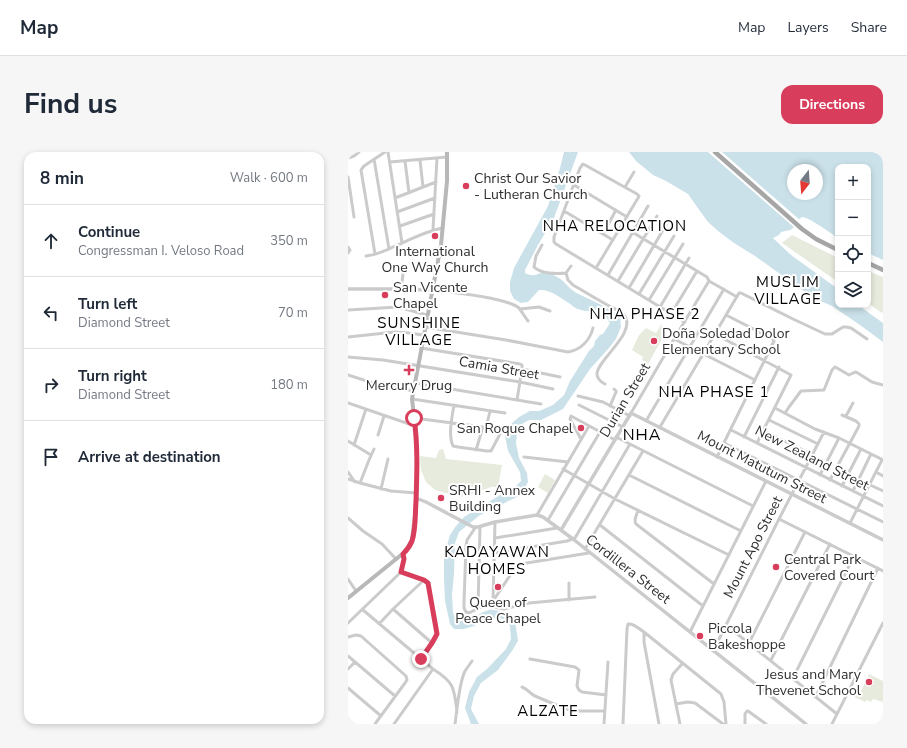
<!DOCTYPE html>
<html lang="en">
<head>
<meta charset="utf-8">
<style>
	:root { --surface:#fff; --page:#f6f6f7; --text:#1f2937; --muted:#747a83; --line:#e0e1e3; --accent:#d93d5c }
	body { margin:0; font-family:"Nunito Sans",sans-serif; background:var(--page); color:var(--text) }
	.controls { position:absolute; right:12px; top:12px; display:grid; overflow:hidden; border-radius:8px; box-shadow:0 2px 6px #0003 }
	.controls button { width:36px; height:36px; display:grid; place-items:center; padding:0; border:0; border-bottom:1px solid var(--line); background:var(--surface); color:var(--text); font:20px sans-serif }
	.compass { position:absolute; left:439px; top:12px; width:36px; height:36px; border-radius:50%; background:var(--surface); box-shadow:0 2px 6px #0003; rotate:197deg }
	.stop { position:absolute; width:12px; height:12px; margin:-9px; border:3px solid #d93d5c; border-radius:50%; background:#fff }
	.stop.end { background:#d93d5c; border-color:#fff; box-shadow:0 1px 4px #0008 }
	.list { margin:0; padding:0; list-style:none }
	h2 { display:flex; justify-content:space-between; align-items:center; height:52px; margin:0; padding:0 16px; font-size:17px }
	h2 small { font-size:13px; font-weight:400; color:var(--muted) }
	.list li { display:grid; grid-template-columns:26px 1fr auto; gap:12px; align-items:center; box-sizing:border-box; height:72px; padding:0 16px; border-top:1px solid var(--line) }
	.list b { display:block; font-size:15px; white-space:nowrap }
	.list p { margin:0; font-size:13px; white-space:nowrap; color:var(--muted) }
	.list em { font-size:13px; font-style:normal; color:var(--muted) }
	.icon { flex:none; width:22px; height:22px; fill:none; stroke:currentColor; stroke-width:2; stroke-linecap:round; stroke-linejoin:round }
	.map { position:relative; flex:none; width:535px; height:572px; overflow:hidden; border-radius:12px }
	header { display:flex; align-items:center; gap:24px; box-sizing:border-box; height:56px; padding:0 20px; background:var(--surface); border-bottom:1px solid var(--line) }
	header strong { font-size:19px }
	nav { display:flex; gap:22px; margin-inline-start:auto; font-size:14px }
	.intro { display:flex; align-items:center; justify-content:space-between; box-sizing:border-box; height:96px; padding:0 24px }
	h1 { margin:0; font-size:28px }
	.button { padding:10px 18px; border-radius:12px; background:var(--accent); color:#fff; font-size:14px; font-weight:700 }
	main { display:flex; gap:24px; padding:0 24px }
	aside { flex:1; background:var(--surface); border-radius:12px; box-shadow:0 2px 6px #0003 }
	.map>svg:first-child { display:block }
	.green { fill:#e6ebdd }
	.water { fill:#cbe1e9; fill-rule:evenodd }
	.pier { fill:#fff }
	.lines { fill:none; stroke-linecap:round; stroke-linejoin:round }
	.minor { stroke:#cbcbcb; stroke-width:3 }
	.tertiary { stroke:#cbcbcb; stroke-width:3.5 }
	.secondary { stroke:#b8b8b8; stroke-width:4 }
	.primary { stroke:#a6a6a6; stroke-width:4.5 }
	.route { stroke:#d93d5c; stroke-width:5 }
	.poi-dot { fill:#d93d5c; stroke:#fff; stroke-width:1.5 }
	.labels { text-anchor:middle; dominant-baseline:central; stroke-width:4; stroke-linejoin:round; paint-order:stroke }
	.poi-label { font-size:14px; fill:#2e2e2e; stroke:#fff; text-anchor:start }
	.street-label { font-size:14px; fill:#2e2e2e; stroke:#fff }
	.neighbourhood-label { font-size:15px; letter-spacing:1px; fill:#000; stroke:#fff }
	.quarter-label { font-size:16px; letter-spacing:1px; fill:#000; stroke:#fff }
</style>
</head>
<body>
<header>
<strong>Map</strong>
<nav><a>Map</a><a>Layers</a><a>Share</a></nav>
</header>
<div class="intro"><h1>Find us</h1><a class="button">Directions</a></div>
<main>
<aside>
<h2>8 min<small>Walk · 600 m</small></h2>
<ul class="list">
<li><svg class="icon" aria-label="ahead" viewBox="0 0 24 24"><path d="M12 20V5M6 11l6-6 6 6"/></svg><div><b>Continue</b><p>Congressman I. Veloso Road</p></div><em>350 m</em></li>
<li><svg class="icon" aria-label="left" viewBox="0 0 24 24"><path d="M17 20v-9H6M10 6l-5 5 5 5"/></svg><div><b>Turn left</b><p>Diamond Street</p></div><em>70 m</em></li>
<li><svg class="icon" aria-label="right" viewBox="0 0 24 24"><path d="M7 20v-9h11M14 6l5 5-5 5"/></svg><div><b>Turn right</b><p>Diamond Street</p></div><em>180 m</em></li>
<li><svg class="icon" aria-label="arrive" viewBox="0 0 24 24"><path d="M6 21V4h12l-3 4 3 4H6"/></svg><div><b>Arrive at destination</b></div></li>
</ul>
</aside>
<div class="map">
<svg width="535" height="572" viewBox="0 0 535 572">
	<rect width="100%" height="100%" fill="#fff"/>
	<path class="green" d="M444 83 490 106V130L434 91Z
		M520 119 535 125V159L534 161 520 151Z
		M313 173 318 176V177L319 178 300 212 294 208 295 205 284 198 291 183 298 176 308 181Z
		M95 297 98 307 154 313 150 335H143L127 341 112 345 87 338 78 330 73 318 72 304 88 306 91 298Z
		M197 322 207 328 200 341 190 335Z
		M521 522 535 529V550L525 547 523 550 519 548 517 550 502 543 503 541 504 542 513 539Z"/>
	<path class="water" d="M216 0H230L206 66 190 93 177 118V121C179 122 181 123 183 123 187 124 189 122 193 121 196 120 201 121 205 123 216 127 219 135 227 140 242 148 258 154 272 164L273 175 268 187 261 196 242 217 215 257 193 268H181L174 272 169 282 168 291 171 306 179 321 180 330 173 343 132 363 111 380 107 391 106 422 104 442 105 461 108 468C127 471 126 462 141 458 149 457 158 462 165 465L168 475 170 489 164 499 150 518 133 531 126 544 123 557 131 572H123L117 556 121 540 129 525 139 517 158 497 163 487 162 474 157 468 149 465 135 468 126 474 116 477H106L102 472 97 449 96 427V404L102 383 108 374 116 365 152 343 168 334 173 329 172 320 160 299 157 284 163 272 171 265 182 259H191L205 253 216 243 222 229 241 199 246 194 247 189 252 183 255 182 262 171C254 155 243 162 230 157 226 156 223 152 219 150 212 145 201 137 191 138L180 150 173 151 166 147 162 139V130L166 116 200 54 212 16Z
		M281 0H535V108L520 101V15H490V86C484 82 459 64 454 65 450 67 447 74 444 77L442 78 433 80 431 83 425 86 443 103 490 137V153H510L535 171V190L512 173 484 154 468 147 453 137 407 104 386 91 370 79 360 70 352 59 340 42 318 29 305 23 288 9ZM445 18H469V42H445Z"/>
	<path class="pier" d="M360 0H374L453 69 447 76Z"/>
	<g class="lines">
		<path class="minor" d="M40 0 54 91
			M0 3 2 0
			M0 6 6 4 11 0
			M26 7 41 97
			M72 8 75 35
			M57 9 61 41
			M42 10 99 5
			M0 25 6 65
			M226 33 279 65
			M277 35 286 20
			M47 46 88 30
			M216 59 265 88
			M49 60 87 46
			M52 74 86 62
			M274 74 359 125 361 129 389 145
			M85 78 89 6
			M255 82 268 58
			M194 93 188 104 186 115C193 122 209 122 218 121L223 114
			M0 95 2 98 0 101
			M27 102 13 18 16 14 37 0
			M18 104C27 103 37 99 45 95 61 88 78 79 95 76
			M248 116 290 46 291 44 289 42 237 13 235 12 232 16 206 85V90L208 92 337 170
			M218 121 220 128 225 133C237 140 250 148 263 155 267 157 273 159 276 163 290 180 249 208 249 222 249 227 253 230 257 232
			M260 123 300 54
			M270 129 309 64
			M281 136 318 73
			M53 137 56 115
			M84 138C103 140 158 145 171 156 174 160 177 165 180 169
			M291 142 326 84
			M301 148 335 92
			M312 155 341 106
			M172 157 191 155 202 159
			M0 158 50 155 79 163
			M323 162 349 119
			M77 175 158 188 220 200C233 198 242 188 245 176
			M367 182 443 223 409 291
			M0 185 47 180 61 181 75 183
			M326 187 407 228
			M73 196 172 212 174 213V217L169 248
			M0 205 35 208 172 230 205 237
			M174 217 212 225
			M0 223 25 231 65 239
			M67 231 193 252
			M230 244 255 250 282 264
			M64 247 157 261
			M0 251 67 274
			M231 253 275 275
			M262 254 268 240V239L266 237
			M427 256 467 277 491 286 535 308
			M283 261 326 187 361 129
			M437 261 441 255 453 239 476 238 484 218 487 215 489 216 501 223 505 221 508 220 524 230 535 233
			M498 264 505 251
			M66 266 135 275 151 278H152V282L143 299H139L110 295 105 294C100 283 104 265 106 253
			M421 268 470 292
			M298 269 376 137
			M312 275 391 141H393L445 167 477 182H484L495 175H498L503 176 519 187
			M138 276 142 259
			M383 278 535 354
			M416 279 465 303
			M30 283 36 264
			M268 285 405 354
			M396 285 431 215
			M233 287 222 267 223 264 267 288
			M0 289 23 303
			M376 291 535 370
			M6 293 18 257
			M128 298 135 275
			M176 305 220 310
			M369 305 426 189 425 187 378 163
			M215 317 267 347 381 403
			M0 320 7 330
			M528 320 535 324
			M281 323 393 379
			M472 323 491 286
			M0 327 12 331 43 339 68 341
			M482 328 511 274V272L508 269 494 263
			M12 331 21 308 26 297
			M522 333 535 339
			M494 334 513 297
			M33 337 40 307
			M505 339 523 302
			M290 358C289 363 285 368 288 372L366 432
			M189 363 241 274
			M0 366 15 379 34 392 48 407
			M431 367 535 419
			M200 368 252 280
			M147 370 145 449 147 455 156 457 181 451 247 445
			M502 371 534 308
			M252 373 355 454
			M127 376 119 388 118 394 116 450V456L118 460 121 461 145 449 169 413
			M147 386 209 376
			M237 397 295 299
			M147 401 219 389 227 386 282 292
			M147 416 241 401
			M53 420 76 428 80 431 89 482 84 491 73 507
			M0 427 8 439
			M221 448V431
			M130 456 132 375
			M45 457 84 491
			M15 458 85 517C107 531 106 536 109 560
			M0 471 53 420 56 407 55 402
			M31 472 45 457 76 428
			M378 473 489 562
			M296 480V490L311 572
			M342 480 418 329
			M0 485 8 483 13 484 58 524 59 528 57 531 27 572
			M401 491 457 380
			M365 499 431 367 476 280
			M0 504 47 544
			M182 507 227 515 231 518 229 534 231 538 234 540 258 543
			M423 508 482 392
			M0 517 7 510
			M445 526 506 404
			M174 535C180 537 182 542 187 544L213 555 222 558 232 559H257
			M0 536 33 564
			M468 544 530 416
			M328 552 340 550 347 551 375 572
			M0 567 5 572
			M46 572 85 517
			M107 572C109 558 111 531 117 519 119 516 122 512 124 509
			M256 572 260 510
			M275 572 279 477 280 472C286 471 291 477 296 480L373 542 376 550 378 572
			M332 572 323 528 325 522 334 512
			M397 572V562L399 559H400L418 572
			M484 572 535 471"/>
		<path class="tertiary" d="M0 137H53L84 138
			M68 346 78 350 125 375H130L147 370 189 363 195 365 225 387 458 572
			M213 378 283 261 535 388"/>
		<path class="secondary" d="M0 446 58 399 64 388 68 356 69 306 68 280 64 247 93 93 99 29V0"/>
		<path class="primary" d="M367 0 454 77 468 87 490 98
			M520 111 535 118"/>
	</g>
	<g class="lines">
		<path class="route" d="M66 266C70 293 69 322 68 349 67 362 68 377 64 389 62 394 59 398 55 402L56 407 53 420 76 428 80 431 89 482 84 491 73 507"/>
	</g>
	<g class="poi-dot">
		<circle cx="118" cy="34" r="4"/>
		<circle cx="87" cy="84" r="4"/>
		<circle cx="37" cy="143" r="4"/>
		<circle cx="306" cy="189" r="4"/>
		<path d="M59 212h4v4h4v4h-4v4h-4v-4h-4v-4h4z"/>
		<circle cx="233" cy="276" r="4"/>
		<circle cx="93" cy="346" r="4"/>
		<circle cx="428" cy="415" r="4"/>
		<circle cx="150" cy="435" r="4"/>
		<circle cx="352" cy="484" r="4"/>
		<circle cx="521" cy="530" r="4"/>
	</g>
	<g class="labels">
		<g class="poi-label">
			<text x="126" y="26">Christ Our Savior<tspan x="126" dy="16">- Lutheran Church</tspan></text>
			<text x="87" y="99" text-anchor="middle">International<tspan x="87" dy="16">One Way Church</tspan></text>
			<text x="45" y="135">San Vicente<tspan x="45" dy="16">Chapel</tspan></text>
			<text x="314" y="181">Doña Soledad Dolor<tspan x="314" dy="16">Elementary School</tspan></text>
			<text x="61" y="233" text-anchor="middle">Mercury Drug</text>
			<text x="225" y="276" text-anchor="end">San Roque Chapel</text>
			<text x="101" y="338">SRHI - Annex<tspan x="101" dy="16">Building</tspan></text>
			<text x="436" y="407">Central Park<tspan x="436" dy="16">Covered Court</tspan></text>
			<text x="150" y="450" text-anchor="middle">Queen of<tspan x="150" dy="16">Peace Chapel</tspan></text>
			<text x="360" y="476">Piccola<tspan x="360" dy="16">Bakeshoppe</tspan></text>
			<text x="513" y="522" text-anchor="end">Jesus and Mary<tspan x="513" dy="16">Thevenet School</tspan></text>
		</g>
		<g class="street-label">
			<text transform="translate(151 216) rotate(10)">Camia Street</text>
			<text transform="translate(277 248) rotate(-59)">Durian Street</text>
			<text transform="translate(464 306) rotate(27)">New Zealand Street</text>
			<text transform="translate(414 315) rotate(27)">Mount Matutum Street</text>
			<text transform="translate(405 395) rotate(-63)">Mount Apo Street</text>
			<text transform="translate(280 417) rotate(38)">Cordillera Street</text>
		</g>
		<g class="neighbourhood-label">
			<text x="267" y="74">NHA RELOCATION</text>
			<text x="440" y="130">MUSLIM<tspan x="440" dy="17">VILLAGE</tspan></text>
			<text x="297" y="162">NHA PHASE 2</text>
			<text x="71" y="171">SUNSHINE<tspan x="71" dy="17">VILLAGE</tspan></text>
			<text x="366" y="240">NHA PHASE 1</text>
			<text x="149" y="400">KADAYAWAN<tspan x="149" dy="17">HOMES</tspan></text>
			<text x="200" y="559">ALZATE</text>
		</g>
		<g class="quarter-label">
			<text x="294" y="283">NHA</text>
		</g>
	</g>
</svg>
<div class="controls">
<button>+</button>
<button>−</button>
<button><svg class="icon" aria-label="locate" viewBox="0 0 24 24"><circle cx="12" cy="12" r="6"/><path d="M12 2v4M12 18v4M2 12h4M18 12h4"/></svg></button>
<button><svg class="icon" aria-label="layers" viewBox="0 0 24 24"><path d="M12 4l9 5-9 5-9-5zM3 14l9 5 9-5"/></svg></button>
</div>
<svg class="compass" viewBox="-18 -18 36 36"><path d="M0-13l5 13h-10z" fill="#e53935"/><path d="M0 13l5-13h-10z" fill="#747a83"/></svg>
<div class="stop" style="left:66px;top:266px"></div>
<div class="stop end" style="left:73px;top:507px"></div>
</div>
</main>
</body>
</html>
